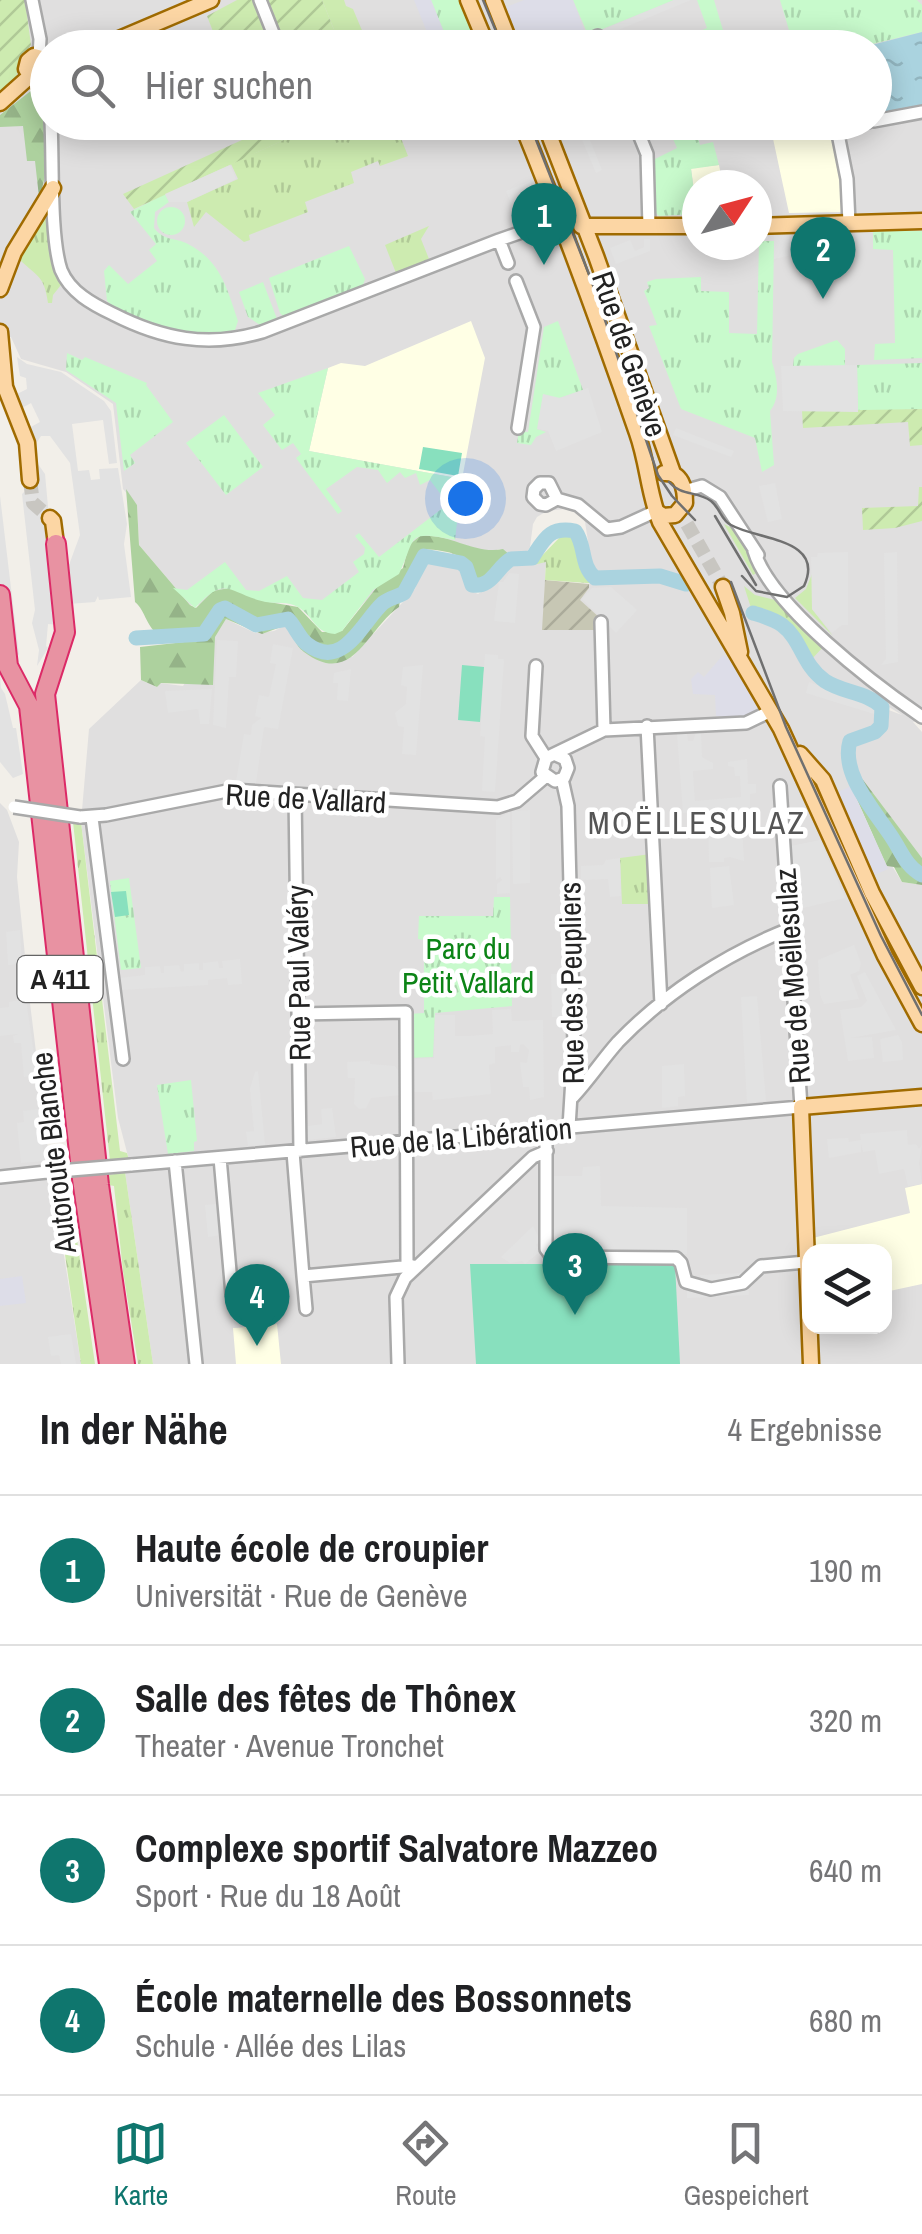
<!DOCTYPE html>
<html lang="de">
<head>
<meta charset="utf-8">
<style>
	:root { --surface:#fff; --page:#f6f6f6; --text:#202124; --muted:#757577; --line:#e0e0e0; --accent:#0f766e }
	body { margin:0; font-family:"Archivo Narrow",sans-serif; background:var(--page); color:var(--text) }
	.controls { position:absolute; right:30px; bottom:30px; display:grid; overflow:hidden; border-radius:20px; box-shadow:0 5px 25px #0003 }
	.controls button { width:90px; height:90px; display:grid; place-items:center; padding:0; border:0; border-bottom:2px solid var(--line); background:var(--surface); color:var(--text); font:50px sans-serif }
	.compass { position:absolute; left:682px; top:170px; width:90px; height:90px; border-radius:50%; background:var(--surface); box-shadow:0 5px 25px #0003; rotate:54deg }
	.you { position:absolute; left:465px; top:498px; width:35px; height:35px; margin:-25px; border:8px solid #fff; border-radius:50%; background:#1a73e8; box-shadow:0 0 0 15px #1a73e833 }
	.badge { display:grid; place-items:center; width:65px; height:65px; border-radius:50%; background:var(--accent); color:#fff; font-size:32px; font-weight:700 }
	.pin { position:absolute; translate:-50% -82px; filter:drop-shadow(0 2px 5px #0008) }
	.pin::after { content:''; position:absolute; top:52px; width:35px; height:30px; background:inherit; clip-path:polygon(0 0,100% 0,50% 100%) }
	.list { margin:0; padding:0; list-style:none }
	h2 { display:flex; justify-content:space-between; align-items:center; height:130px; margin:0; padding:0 40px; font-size:42px }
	h2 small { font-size:32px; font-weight:400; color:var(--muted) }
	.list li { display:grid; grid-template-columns:65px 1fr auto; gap:30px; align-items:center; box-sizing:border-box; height:150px; padding:0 40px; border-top:2px solid var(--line) }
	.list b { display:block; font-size:38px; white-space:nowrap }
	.list p { margin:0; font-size:32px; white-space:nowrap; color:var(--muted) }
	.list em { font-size:32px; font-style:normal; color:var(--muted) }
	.icon { flex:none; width:55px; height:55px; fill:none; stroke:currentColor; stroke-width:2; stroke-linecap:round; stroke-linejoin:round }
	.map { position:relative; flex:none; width:922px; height:1364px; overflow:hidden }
	.search { position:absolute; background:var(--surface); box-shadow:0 5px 25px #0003; left:30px; right:30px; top:30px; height:110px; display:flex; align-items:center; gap:25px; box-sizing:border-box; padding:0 35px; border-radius:55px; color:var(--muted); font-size:38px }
	.sheet { height:730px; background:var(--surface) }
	nav { display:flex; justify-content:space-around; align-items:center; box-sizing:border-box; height:140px; border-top:2px solid var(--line); background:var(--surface); font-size:28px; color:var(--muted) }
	nav a { display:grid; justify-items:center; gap:5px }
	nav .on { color:var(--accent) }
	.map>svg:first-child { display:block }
	.residential { fill:#e0dfdf; fill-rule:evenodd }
	.education { fill:#ffffe5 }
	.construction { fill:url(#construction-furrows) }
	.grass { fill:url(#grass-tufts) }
	.forest { fill:url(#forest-firs) }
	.park { fill:url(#park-tufts) }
	.garden { fill:url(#garden-furrows) }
	.pitch { fill:#88e0be }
	.parking { fill:#e2e2e2 }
	.plaza { fill:#dddde8 }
	.water { fill:url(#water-ripples) }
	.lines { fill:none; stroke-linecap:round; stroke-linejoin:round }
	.river { stroke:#aad3df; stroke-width:15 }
	.major-tunnel { stroke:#c8c6c1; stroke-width:14; stroke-dasharray:14 7; stroke-linecap:butt }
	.minor-casing { stroke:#a9a9a9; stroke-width:16 }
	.major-casing { stroke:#a06b00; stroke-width:19 }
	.highway-casing { stroke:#dc2a67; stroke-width:22 }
	.minor { stroke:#fff; stroke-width:11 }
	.major { stroke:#fcd6a4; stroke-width:14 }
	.highway { stroke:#e892a2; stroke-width:18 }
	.tram { stroke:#707070; stroke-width:2.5 }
	.minor-bridge-casing { stroke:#a9a9a9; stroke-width:16; stroke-linecap:butt }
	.minor-bridge { stroke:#fff; stroke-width:11 }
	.labels { text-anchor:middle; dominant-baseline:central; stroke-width:9; stroke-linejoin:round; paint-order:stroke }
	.shield { fill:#fff; stroke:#646464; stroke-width:2.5 }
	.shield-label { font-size:28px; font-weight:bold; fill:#222 }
	.street-label { font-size:30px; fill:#222; stroke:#fff }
	.park-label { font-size:30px; fill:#0c8416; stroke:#fff }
	.neighbourhood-label { font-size:32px; letter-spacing:2.5px; fill:#555; stroke:#fff }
</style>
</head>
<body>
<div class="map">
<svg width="922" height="1364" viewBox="0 0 922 1364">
	<defs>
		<pattern id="construction-furrows" width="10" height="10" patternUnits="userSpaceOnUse" patternTransform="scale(2.5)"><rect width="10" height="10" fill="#c7c7b4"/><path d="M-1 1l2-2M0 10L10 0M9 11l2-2" fill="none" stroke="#abab9a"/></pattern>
		<pattern id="grass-tufts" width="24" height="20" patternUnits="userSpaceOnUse" patternTransform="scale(2.5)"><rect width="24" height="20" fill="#cdebb0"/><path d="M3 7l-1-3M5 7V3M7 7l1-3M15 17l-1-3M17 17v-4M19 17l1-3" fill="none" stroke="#b0c997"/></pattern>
		<pattern id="forest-firs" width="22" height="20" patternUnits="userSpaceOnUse" patternTransform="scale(2.5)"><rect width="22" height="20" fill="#add19e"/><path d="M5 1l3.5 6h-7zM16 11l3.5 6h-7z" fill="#95b388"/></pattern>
		<pattern id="park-tufts" width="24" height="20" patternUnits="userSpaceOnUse" patternTransform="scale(2.5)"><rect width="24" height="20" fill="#c8facc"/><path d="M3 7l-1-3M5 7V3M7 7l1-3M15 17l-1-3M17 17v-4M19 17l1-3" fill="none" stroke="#acd6af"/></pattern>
		<pattern id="garden-furrows" width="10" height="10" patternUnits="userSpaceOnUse" patternTransform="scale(2.5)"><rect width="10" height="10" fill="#cdebb0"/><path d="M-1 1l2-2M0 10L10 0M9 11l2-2" fill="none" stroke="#b0c997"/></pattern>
		<pattern id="water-ripples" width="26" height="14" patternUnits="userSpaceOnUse" patternTransform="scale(2.5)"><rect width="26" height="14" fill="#aad3df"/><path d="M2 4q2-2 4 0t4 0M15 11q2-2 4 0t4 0" fill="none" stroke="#92b5bf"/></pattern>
	</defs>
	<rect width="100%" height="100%" fill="#f2efe9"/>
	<path class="residential" d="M0 0H922V721L913 722 922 732V858L854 769 848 781 865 823 902 882 922 885V1364H153L125 1172 129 1160 118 1118 81 822 89 729 141 680 157 687 160 683 183 686 226 619 255 633 274 631 286 625 302 651 352 657 415 589 423 565 438 563 457 567 462 571 467 589 478 594 491 586 513 565 546 561 543 630 600 618 579 600 589 588V584L665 581 689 588 684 579 667 573 599 574 592 567 585 522 578 513 564 509 547 511 537 517 533 524 530 547 525 555H506L500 549 489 552 430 535 360 607 286 603 190 605 139 545 137 505 123 489 113 404 66 372 21 359 11 337H0ZM48 48H874V122H48ZM697 185H757V245H697ZM752 609 786 625 813 663 827 677 868 694 902 715 886 709 885 732 854 744 852 757 846 760 847 741 871 731 877 725 879 714 875 706 827 687 801 665 789 641 777 630 755 618ZM810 1252H884V1326H810Z
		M0 803 7 810 19 842 17 877 29 995 50 1166 81 1364H0Z"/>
	<path class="education" d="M746 123H847L832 126 842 176 843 212 789 213 772 134 749 137Z
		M719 165 723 185H697V214L691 168Z
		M471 321 485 358 462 479 309 451 328 368 341 363 365 366Z
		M922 1184V1284L885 1292 884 1252 814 1251 813 1238 910 1213 905 1188Z
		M277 1324 281 1364H236L233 1328Z"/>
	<path class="construction" d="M545 580 589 584V588L580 600 600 618 603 630H542Z"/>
	<path class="grass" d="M322 0H344L346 6 353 9 369 47H341Z
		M321 123H395L408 156 380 166 378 161 351 172 354 183 305 202 308 212 249 235 250 240 244 242 206 212 194 227 187 202 238 179 231 164Z
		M46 207 49 253 61 285 53 295 52 303H48C44 273 36 277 16 256Z
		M429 226 421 239 429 259 396 273 385 245Z
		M724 524 736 530 758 572 753 575Z
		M568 534 576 541 587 575 601 584 545 580 546 562 533 565 560 537Z
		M812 574V609L833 636 795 598 806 589Z
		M744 586 755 595 775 600 824 646 811 660 786 625 751 608Z
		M73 822H81L120 1151 127 1153 129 1160 110 1161Z
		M651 854 654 904H622L620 858Z
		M125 1172 153 1364H138L123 1271 114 1186 109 1185V1175Z
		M62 1186 71 1198 95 1364H81L56 1193Z"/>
	<path class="forest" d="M32 90 40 94C43 127 52 166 39 197L35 161H27L23 126 0 127V115Z
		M126 489 137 505 139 545 190 605 196 608 213 591 229 588 263 601 298 607 322 632 342 631 377 587 403 568 409 545 420 536C450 533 475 555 503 549L510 555 489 578 478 582 474 580C468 553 450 551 424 549L404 589 386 594 347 642 333 647 311 643 288 616 256 623 234 607 224 605 216 609 202 632 160 635C146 628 146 611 135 602Z
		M400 601 399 607C368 627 353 689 304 652 295 646 293 633 286 625L262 634 226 619 215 637 213 685 161 683 157 687 141 680 140 647 202 640 224 612 259 629 289 622 305 646 331 654C365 649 370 606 400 601Z
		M854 768 922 858V885L902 882 894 867 887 866 848 780 847 772Z"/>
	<path class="park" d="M431 0H459L474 37 462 47H450Z
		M573 0H674L588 35Z
		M697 0H714L728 47 662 48 707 28Z
		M780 0H917L922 5V32L860 47H794Z
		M666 123H694L700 145 713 142 719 165 691 169 697 214 659 216 653 210 651 161 677 148Z
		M165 194 169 202 155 212 154 228C165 242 175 237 188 244 221 261 227 289 238 321L235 330C196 339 135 331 107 301L104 271 109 265 128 284 157 261 149 250 156 244 130 212Z
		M157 221a14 14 0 1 1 28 0a14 14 0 1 1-28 0Z
		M873 231H922V358L874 360 875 344 895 343 893 250 873 249Z
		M759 241H774L772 362C777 377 781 398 770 411L774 465 762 472 755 438 681 409 649 326 657 325 644 291 649 288 647 282 656 279 701 277V291L729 292V333L757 334Z
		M349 246 365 279 363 285 284 317 280 313 269 278Z
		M263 282 277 319 260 325 248 317 239 292Z
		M558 321 583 390 559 398 537 429 546 432 536 437 531 445 517 443 519 431 528 432 544 327Z
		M837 340 845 349V366H793L794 358 798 354Z
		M67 353 82 360 85 357 147 383 146 385 173 422 130 455 135 463 124 471 116 403 66 370Z
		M922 363V409L858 412 857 365Z
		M328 368 309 451 462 479 455 540C405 530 417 536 399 574L373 590 342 631 335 634C313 632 314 616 298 607 288 601 276 604 266 602 229 594 227 573 195 608L173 588 187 590 225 562 246 590 259 591 287 576 303 598 322 600 359 572 353 562 364 554 365 548 355 536 359 533 379 557 444 507 445 500 430 480 420 485 416 473 405 478 400 472 387 483 378 470 357 467 326 489 342 511 338 514 296 458 301 454 293 443 282 450 263 425 275 415 258 393Z
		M224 415 263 467 226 495 186 443Z
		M129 878 141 968 121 970 110 881Z
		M494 897H510L512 1006 435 1013 433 1057 409 1058V1014L424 1013V940L418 939 419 916H493Z
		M191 1080 197 1141 194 1142V1151L168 1154 157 1085Z"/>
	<path class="garden" d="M0 0H25L31 45 23 56 15 80 0 94Z
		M237 0H256L275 47H219L207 16Z
		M265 0H322L341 47H284Z
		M249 123H321L134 209 123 194 253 135Z
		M922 409V445L910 446 908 422 803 428 802 411Z
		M919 487H922V521L895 528 863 530 862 508 918 506Z"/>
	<path class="pitch" d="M423 447 462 453 458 476 419 469Z
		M462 665 484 667 480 722 458 720Z
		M126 891 129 915 115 917 111 892Z
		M470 1264H675L680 1364H476Z"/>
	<path class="parking" d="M674 0H691L599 38 597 32Z
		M575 123H583L602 170 596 173Z
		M230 165 236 179 187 202H169L165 194Z
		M530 181 538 201 514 211 506 191Z
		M840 223V244L774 259V225Z
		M644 239H650V251L616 264 610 248 630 240 635 251 644 247Z
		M17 357 27 364 61 372 104 401 111 411 117 463 109 464 103 420 72 424 78 471 89 470 91 480 100 479 99 469 118 468 127 524 124 544 131 597 99 600 98 596 95 602 68 604 66 573 80 535 70 463 50 436H41L37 442 29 428 40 422 31 403 22 408 17 394 27 389 26 378 20 376Z
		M857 365 858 412 783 411 781 366Z
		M588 388 602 432 556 451 548 431 537 429 543 394 560 398Z
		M676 428 734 451 731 457 673 435Z
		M23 443 45 474 59 625 48 624 46 646 48 648 37 666 39 650 32 623 35 610 22 494 27 489Z
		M775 483 782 519 768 522 759 486Z
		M0 496 19 655 12 652 0 660Z
		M848 552V625H842L832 633 812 609 811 557H817L818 553Z
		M897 552 898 662 881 665 886 659 884 553Z
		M509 573 519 574 515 623 494 621 499 582H503Z
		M611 587 637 610 616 633 582 599 592 588Z
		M217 640 238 641 236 677H229L226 728 213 725Z
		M273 644 293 648 278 729 264 727 256 783 242 784 236 782 244 734 251 735 252 725 261 718 255 716 259 695 269 697 276 664 270 663Z
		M485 654 498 655V659H504L495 792 482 791 485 737 480 736Z
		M423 665 416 755 402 754 404 727 398 726 395 713 406 704 407 687 401 685 403 667Z
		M351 669 348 701 337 700 338 683H333L334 673Z
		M0 675 1 688 5 694 13 728H16L20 754 23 774 13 778 0 762Z
		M809 682 875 706 877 715 806 693Z
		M212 689 209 724H200L198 709 168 713 165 691Z
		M696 733H701L702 757 713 763V769L693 771 695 801 741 797 740 776H735L734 767 728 766V762L747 759 748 784H756V793L750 794V810H728L729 827H742L744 861 730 857 724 858V862H709L708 812 683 813 677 734H687L688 741H693Z
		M530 810V883L513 884 512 811Z
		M510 812V893L497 894V884L502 880 500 877 496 880V820Z
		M820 840 845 898 795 910 791 846Z
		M620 858 621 896 610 897 608 879 581 880V866L603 865 606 860Z
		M729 866 734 905 712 908 710 868Z
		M20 930 22 964 8 965 6 932Z
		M854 945 861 963 859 971 850 975 859 999 824 1004 820 995 818 960Z
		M240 959 242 984 228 985 227 978 208 980V985L121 990 119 978 145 975V967L160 966 161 973H164V966L179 965 181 972 184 971V964L199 963V970H203V963L218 961 219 968H223L222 961Z
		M865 972 896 1030 850 1038 872 1037 874 1058 848 1061 840 1010 861 1007 867 1001 857 976Z
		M551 974H565L566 1017H552Z
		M757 996 766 1101 747 1103 741 997Z
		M26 999 37 1075 24 1077 21 1043H14L13 1036 18 1034 0 1036V1008L9 1007V1002Z
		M511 1009 512 1021 543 1020 544 1097 530 1100 529 1087H523L520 1062 527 1063 529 1050 523 1044 520 1045 519 1052H511V1045L495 1047V1063L489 1065 491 1094 433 1100 432 1092H409V1059L434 1058 435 1015H455V1036H470L493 1034 492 1010Z
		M898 1035 902 1042 903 1060 883 1062 880 1039Z
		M370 1061V1064L395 1066 399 1072 401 1095 371 1098 366 1108 359 1109 354 1104 355 1078H348L347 1062Z
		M684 1064 685 1096 678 1097V1106L662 1108V1066Z
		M258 1071 265 1145 248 1146 246 1132 254 1131 250 1089 255 1072Z
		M332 1108 336 1137 308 1140 307 1126 322 1124 321 1109Z
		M39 1109 44 1161 21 1163 17 1123 24 1122 23 1111Z
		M907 1130 908 1145 916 1144 919 1149 922 1145 919 1163 922 1184 908 1186 904 1169 879 1174 875 1150 863 1152 861 1143V1152L829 1158 827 1139 848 1138 849 1142 861 1140 860 1134Z
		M600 1166 601 1206 687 1208V1254L557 1255 551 1250 553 1176H582L583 1167Z
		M217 1204 221 1235 208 1237 205 1205Z
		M533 1226 540 1240 536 1245 541 1251 525 1264 522 1261 510 1263 501 1257Z
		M741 1273 743 1287H748L749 1295 687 1298V1283L701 1286 700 1275Z
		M275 1303 277 1324 233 1328 232 1314 238 1307 250 1306 254 1312V1305Z
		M71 1334 76 1364H61L59 1355 51 1356 48 1337Z"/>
	<path class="plaza" d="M414 0H431L450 47H433Z
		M524 0H573L587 38 564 47H522L506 7Z
		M723 655 729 660 734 656 759 703 752 717 721 720V716H716L715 695 693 694 691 679 698 672 704 677Z
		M835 786 838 792 851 786 888 869 868 878 831 787Z
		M22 1276 26 1303 0 1306V1279Z"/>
	<path class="water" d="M922 32V108L875 117 874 48H860Z"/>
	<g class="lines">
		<path class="river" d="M753 613C763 616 774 619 782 625 802 640 802 665 825 681 843 693 867 692 882 707L881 726 875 732 850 741C840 775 876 812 893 839 902 853 906 866 922 875
			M136 638 204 634 220 610 225 608 256 625 288 619C295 626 299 638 307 644 343 672 362 622 383 603 389 598 397 597 404 593L424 556 461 563 466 567 472 585C492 588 496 568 511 559L532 558C544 540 549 526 575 531 586 545 580 565 595 578L660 576 686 584"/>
		<path class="major-tunnel" d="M30 480 33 503 50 518
			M687 524 723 587"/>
		<defs>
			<path id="minor" d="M32 0 40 39 39 56
				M260 0 279 48
				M588 41 598 36 603 48
				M874 121 922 112
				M51 122C53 160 50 237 61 270 70 292 92 304 113 314 162 339 208 348 262 332L499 240 542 225 560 223
				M634 122 647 154 649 227
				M849 223 847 179 837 129 868 122
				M499 240 508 263
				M516 281 534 327 518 428
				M684 491 702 486 720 497 758 555
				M557 499 549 483H540L534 489 533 497 540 504 546 505 557 499 578 505 607 529 621 527 656 511
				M754 551C771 606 874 684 922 717
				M601 622 604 730
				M536 666 532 736 546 758
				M647 726 661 1004
				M556 755 565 759 568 768 564 778 555 781 542 772 546 758 604 730 746 723 771 711
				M562 779 568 806 574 1046 569 1127
				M295 795 300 1151
				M80 817 106 815 232 790 498 807 517 801 545 777
				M92 818 123 1059
				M298 1014 406 1012 407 1264
				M573 1097C589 1080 602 1060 618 1042 665 993 726 954 789 929
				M546 1129V1249L552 1257 676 1258 681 1263 686 1282 711 1289 743 1283 761 1266 806 1262
				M293 1152 303 1276 413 1266
				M220 1158 232 1294
				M175 1161 196 1364
				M131 1165 801 1107 780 786
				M0 1177 47 1172
				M303 1276 306 1309
				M398 1364 396 1297 405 1278 533 1157 547 1151"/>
			<path id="major" d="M468 0 488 48
				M493 0 512 48
				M98 48 211 0
				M48 60 34 56 28 61 26 69 35 81 48 77
				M0 103 29 77
				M521 122C563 225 601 329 637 433 648 464 648 492 660 522L781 729 885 956 922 1024
				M544 122 596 256 673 473
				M581 226H697
				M757 226 922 221
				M0 289 14 252 53 188
				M0 332 5 387 27 443 30 480
				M656 511 663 516 675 515 685 503C685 488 682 472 664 473
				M50 518 53 521 56 544
				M723 587 732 613 740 652
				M800 754 823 780 872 893 922 987
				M811 1364 801 1107 922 1097"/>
			<path id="highway" d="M56 544 65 632 45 694 99 1185 125 1364
				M0 595 8 666 29 706 82 1179 109 1364"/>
		</defs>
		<use href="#minor" class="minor-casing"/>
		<use href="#major" class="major-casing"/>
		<use href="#highway" class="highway-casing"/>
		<use href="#minor" class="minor"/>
		<use href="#major" class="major"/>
		<use href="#highway" class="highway"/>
		<path class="tram" d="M483 0 503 48
			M529 122 592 282 658 475 672 496 695 520
			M669 482C681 496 697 491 711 501 720 508 721 520 731 525 757 540 826 538 804 586L787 597 756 591 742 576
			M715 516 756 585
			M731 582 786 727 881 936 922 1015"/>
		<defs>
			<path id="minor-bridge" d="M14 807 80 817
				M47 1172 131 1165"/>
		</defs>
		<use href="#minor-bridge" class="minor-bridge-casing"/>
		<use href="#minor-bridge" class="minor-bridge"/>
	</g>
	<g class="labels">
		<rect class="shield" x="17.5" y="956" width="85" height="46" rx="8"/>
		<g class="shield-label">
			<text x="60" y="979">A 411</text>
		</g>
		<g class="street-label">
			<text transform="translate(630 354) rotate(71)">Rue de Genève</text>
			<text transform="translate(306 798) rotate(3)">Rue de Vallard</text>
			<text transform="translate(298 973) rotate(-91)">Rue Paul Valéry</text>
			<text transform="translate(792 976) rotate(-94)">Rue de Moëllesulaz</text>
			<text transform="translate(571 983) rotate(-91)">Rue des Peupliers</text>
			<text transform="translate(461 1137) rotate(-5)">Rue de la Libération</text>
			<text transform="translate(53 1153) rotate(-97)">Autoroute Blanche</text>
		</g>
		<g class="park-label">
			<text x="468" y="948">Parc du<tspan x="468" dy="34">Petit Vallard</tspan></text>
		</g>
		<g class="neighbourhood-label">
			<text x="697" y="822">MOËLLESULAZ</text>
		</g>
	</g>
</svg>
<div class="controls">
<button><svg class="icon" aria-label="layers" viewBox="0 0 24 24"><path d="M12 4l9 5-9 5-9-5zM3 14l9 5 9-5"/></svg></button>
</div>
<svg class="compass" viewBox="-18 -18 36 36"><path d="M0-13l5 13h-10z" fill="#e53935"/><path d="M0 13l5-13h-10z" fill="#757577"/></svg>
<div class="you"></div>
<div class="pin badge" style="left:544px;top:265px">1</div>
<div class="pin badge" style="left:823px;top:299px">2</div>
<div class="pin badge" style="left:575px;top:1315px">3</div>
<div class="pin badge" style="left:257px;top:1346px">4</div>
<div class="search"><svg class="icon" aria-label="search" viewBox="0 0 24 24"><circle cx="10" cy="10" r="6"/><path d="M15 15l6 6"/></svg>Hier suchen</div>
</div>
<section class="sheet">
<h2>In der Nähe<small>4 Ergebnisse</small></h2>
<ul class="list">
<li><span class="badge">1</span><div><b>Haute école de croupier</b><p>Universität · Rue de Genève</p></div><em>190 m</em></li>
<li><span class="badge">2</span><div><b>Salle des fêtes de Thônex</b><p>Theater · Avenue Tronchet</p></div><em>320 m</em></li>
<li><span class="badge">3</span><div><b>Complexe sportif Salvatore Mazzeo</b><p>Sport · Rue du 18 Août</p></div><em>640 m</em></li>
<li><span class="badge">4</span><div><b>École maternelle des Bossonnets</b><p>Schule · Allée des Lilas</p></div><em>680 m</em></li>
</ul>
</section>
<nav>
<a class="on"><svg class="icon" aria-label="map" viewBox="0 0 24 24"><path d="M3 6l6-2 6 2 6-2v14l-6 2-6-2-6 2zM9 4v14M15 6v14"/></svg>Karte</a>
<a><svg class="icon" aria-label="directions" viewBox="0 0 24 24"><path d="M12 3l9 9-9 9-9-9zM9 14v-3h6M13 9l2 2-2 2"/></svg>Route</a>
<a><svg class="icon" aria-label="saved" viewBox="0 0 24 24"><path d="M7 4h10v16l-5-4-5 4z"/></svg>Gespeichert</a>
</nav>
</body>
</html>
